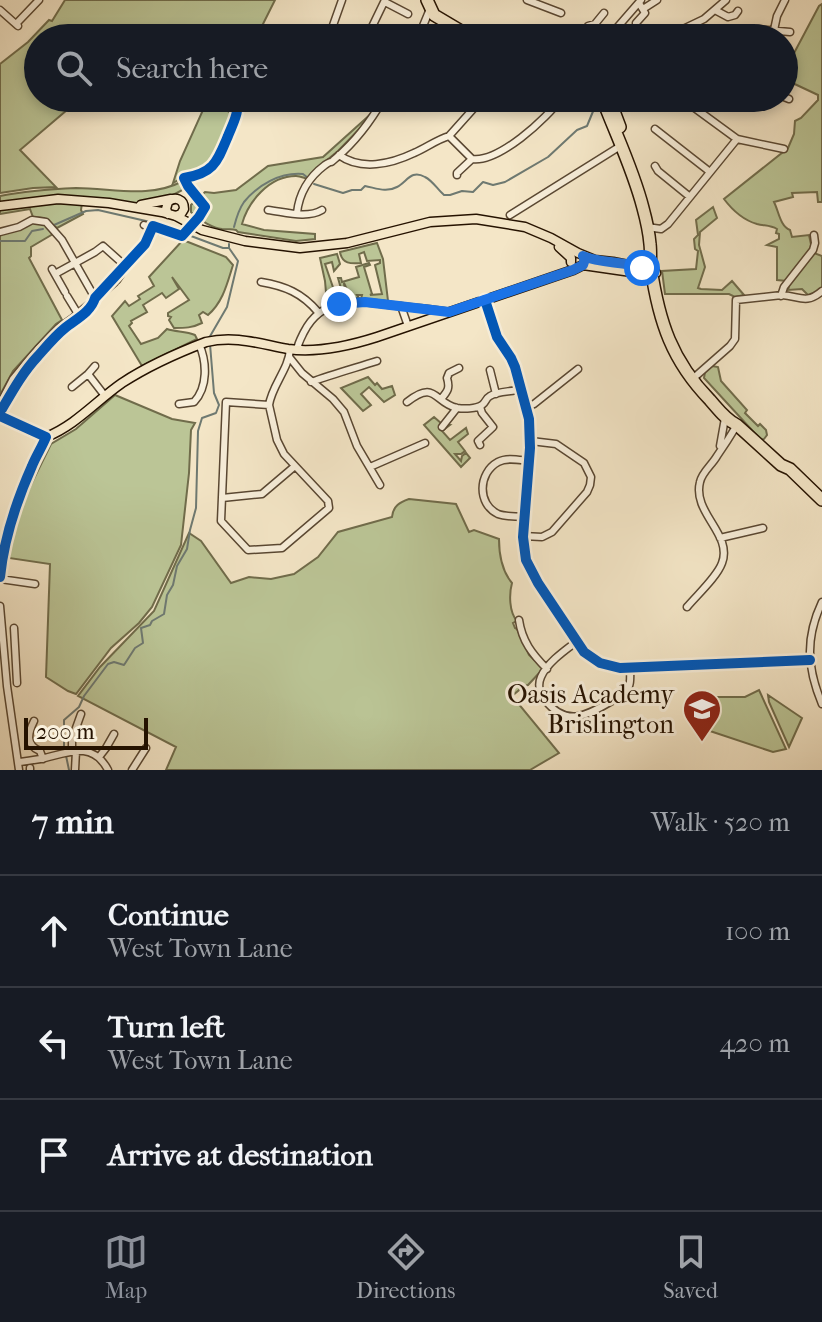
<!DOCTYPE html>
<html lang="en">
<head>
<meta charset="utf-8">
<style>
	:root { --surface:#171b24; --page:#242831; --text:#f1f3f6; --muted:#9ea1a6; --line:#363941; --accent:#8c9099 }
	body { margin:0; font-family:"IM FELL French Canon",serif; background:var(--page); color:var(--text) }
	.scale { position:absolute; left:24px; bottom:20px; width:124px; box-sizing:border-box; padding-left:8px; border:4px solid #251200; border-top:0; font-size:22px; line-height:28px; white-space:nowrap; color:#251200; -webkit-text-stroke:6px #f8efdb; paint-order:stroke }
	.stop { position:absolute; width:24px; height:24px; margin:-18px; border:6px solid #1a73e8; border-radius:50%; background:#fff }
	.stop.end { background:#1a73e8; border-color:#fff; box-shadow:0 2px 8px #0008 }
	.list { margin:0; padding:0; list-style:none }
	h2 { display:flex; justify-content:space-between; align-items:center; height:104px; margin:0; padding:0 32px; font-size:34px }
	h2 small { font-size:26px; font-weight:400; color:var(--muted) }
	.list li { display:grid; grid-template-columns:52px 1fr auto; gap:24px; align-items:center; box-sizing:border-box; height:112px; padding:0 32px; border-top:2px solid var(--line) }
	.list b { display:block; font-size:30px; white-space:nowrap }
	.list p { margin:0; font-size:26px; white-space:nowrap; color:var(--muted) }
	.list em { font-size:26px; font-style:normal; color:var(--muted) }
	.icon { flex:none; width:44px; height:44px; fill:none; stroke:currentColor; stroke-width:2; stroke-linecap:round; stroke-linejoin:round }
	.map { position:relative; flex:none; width:822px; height:770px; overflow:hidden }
	.search { position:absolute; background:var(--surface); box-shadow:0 4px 12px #0003; left:24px; right:24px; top:24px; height:88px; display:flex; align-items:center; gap:20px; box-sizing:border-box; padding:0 28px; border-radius:44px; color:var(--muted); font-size:30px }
	.sheet { height:440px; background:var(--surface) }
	nav { display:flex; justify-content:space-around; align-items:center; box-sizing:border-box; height:112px; border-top:2px solid var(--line); background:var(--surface); font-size:22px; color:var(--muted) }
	nav a { display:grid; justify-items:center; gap:4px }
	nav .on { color:var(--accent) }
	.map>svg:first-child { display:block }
	.green { fill:#bbc596; stroke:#706c4b; stroke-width:2 }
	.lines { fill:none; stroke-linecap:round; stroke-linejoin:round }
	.stream { stroke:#6e7971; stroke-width:2 }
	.minor-casing { stroke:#594732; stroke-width:9 }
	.major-casing { stroke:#251200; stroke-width:11 }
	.highway-casing { stroke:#251200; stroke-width:14 }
	.minor { stroke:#f8efdb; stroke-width:6 }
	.major { stroke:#f4e6c7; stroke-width:8 }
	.highway { stroke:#f4e6c7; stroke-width:11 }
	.cycleway-casing { stroke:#f8efdb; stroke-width:15 }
	.cycleway { stroke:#0057b8; stroke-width:10 }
	.route { stroke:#1a73e8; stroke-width:10 }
	.labels { text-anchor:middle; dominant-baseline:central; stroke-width:6; stroke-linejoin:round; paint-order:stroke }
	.poi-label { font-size:26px; fill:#251200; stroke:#f8efdb; text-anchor:end }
</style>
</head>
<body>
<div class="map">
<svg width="822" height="770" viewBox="0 0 822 770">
	<rect width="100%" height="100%" fill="#f4e6c7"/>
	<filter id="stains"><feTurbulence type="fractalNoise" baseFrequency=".0025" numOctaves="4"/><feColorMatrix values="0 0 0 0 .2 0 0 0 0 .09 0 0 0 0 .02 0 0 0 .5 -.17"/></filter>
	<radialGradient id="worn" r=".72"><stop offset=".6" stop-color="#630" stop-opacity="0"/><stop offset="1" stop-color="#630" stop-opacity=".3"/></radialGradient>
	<path class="green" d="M65 0H275L256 38H38V98H79L74 104 20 150 56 187 33 188 0 193V64L28 42 49 20 52 21Z
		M822 4V202H818L817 192 792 193 793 197 774 202C779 212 780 226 790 230L792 237 809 235 812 249 787 281 777 280V247L767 245 779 239V234L776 233 777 229C770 225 765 226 757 224 743 220 733 211 724 199L788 148 794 134 795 121 801 118 818 100V95L784 79V72L819 6Z
		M207 101 234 114 231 126 217 160 200 173 185 176 173 183 180 161Z
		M372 113 371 117 338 151 321 165 308 179C304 178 300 176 296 176 269 176 248 202 242 224L264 230 315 234V239L296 241 238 232 236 230C231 229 227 229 222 229 211 228 199 219 191 212V205L205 192 214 193 236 190 268 166 323 157Z
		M183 181 188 187 173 195 139 204 0 203V196C25 191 51 189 76 188 113 188 149 199 183 181Z
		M43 202 82 203 81 210 83 214 57 228 44 218 33 217 30 209 0 214V208Z
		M713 207 717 218 700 232 699 245 705 267 698 288 701 289 722 290 732 281 744 295 735 297 729 294H665L662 271 696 269 698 251 695 249 694 239 698 235 696 220Z
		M31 222 46 225 53 234 31 247V256L29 258 62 320 56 324 13 371 0 395V234Z
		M183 240 226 257 233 265C227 284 223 302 208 315L203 312 199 315 202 323C192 328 185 328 174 328L169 320 171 317 168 316V313L189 300 172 277 179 289 166 298 162 293 143 305 147 312 131 321 132 323 129 326 141 344 158 338 167 329C176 332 186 331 195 335L197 339 142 366 112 316 125 301 129 306 140 299 138 296 154 286 149 277Z
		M377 243 383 259 388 301 361 299 362 295H357L359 298 343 299 327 304 325 281 320 258 337 254 340 264 334 271 332 262 325 264 336 296 342 295 344 297 346 293 351 294 348 292 344 283 345 292H342L338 278H341L342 282 359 277 356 267 369 263 370 265 364 267 372 294 370 295 382 294 375 265 380 263V260L367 261 364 252 359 254 361 263C351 264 342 264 340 252Z
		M814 253 822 256V290L809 296 802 289 788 290 790 282Z
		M712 366 718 367 721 381 747 410 745 413 758 426 760 424 766 430 767 435 764 439 761 440 704 378 705 372Z
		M368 377 375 385 377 383 382 389 392 386 395 395 384 402 369 387 361 394 371 405 363 411 341 388Z
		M115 395 172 419 195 423 191 430 189 473 181 545 152 607 139 623 111 648 76 694 68 691 46 677 50 564 9 558 10 546 21 505 51 444 76 429Z
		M434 417 442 424 450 425 442 431 450 440 466 428 468 434 458 442 465 451 461 454H455L461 461 462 456 466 453 470 458 461 467 424 425Z
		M409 499 456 504 469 532 474 530 499 539C499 554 502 571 512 583 509 594 509 612 517 621L513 623 515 628 517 629 529 655 542 667V670L528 685 524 686 512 696 559 753 530 770H166L176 747 78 696 100 667 154 611 189 533 201 541 231 583 249 577 271 579 294 574 318 557 338 532 392 517C393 506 400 502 409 499Z
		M759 690 786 749 773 752 698 727 699 723 695 720 697 715 705 717 709 701 702 699 703 697H745Z
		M768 695 802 718 789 747 769 702Z"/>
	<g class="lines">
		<path class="stream" d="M623 38 632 27
			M314 184 343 193 352 190H361L365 186C376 188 386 193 397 187 407 182 411 169 425 177 433 181 437 189 444 195H450L462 191 473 192 483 182 493 185 505 182 548 157 577 130 587 126 594 109
			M54 225 86 211 98 210 159 224 223 248H228
			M234 227C236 219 239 209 244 202 258 185 280 172 303 174L308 178
			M0 241H25L32 231 43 229
			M209 338 227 307 238 261 229 248V244
			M69 770 64 746V720L79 707 84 696 108 664 114 662 124 665 135 648 143 643 141 628 150 625 152 621 164 614 167 595 173 585 177 566 187 549 190 530 196 508 198 431 202 418 216 413 219 405 214 393 210 344"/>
		<defs>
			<path id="minor" d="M527 0 561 13
				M385 2 408 14
				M643 9 657 0
				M0 10 18 26
				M715 10 728 17 735 15 738 11
				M636 23 645 13 639 3
				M16 24 39 0
				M371 29 385 0
				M757 29 790 32
				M681 30 692 38
				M774 30 777 16 785 0
				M333 38 331 31 342 0
				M418 38 430 9
				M584 38 588 26 595 24 604 13
				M608 38 641 0
				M650 38 681 30 704 19 726 0
				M784 97 789 99
				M408 98 414 104
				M681 98 737 139 784 149
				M655 129 710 172
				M449 136 472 159C498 163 547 119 561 98
				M449 136 483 98
				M339 155C361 171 391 164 414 153 426 148 436 140 449 136
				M655 166 658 171 690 197
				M457 175V173L472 159
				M268 210C285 212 307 219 322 210
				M297 213C299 194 309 177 325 165 335 158 327 166 336 158 356 141 371 121 384 98
				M510 215 622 145
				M144 225 160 231
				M647 227 661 229 668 224 737 139
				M0 232 19 227 32 220 46 222 62 240 95 298
				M52 269 65 292
				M55 274 95 252 103 246 122 263 126 264
				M117 280C123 272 123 270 127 263 136 248 146 248 152 228
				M261 282C285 286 302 293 318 312
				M67 296 78 314
				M781 296 784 287 813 250 815 243 814 235
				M485 300 497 337 511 358 515 367 529 419 530 448 523 537 526 560 538 583 584 652 600 663 620 668 810 660
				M401 306 408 326
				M297 350C298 343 301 338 304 332 324 293 362 302 399 306 416 308 433 309 449 312
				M290 358 302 373 333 399 344 412 357 446 380 485
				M490 370 496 394
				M88 374 105 396
				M697 375 730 346 735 339 736 300 782 295C799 296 806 305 822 291
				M311 382C333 374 355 368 377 361
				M72 387 88 374 95 366
				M441 399C448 391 450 388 447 378L449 373 459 368
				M407 402C436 379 434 403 457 408 464 409 476 409 482 405 487 401 485 399 490 396 498 391 512 392 521 389
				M0 404 13 379 39 348 59 328 73 318 115 282
				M179 404 194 402C208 387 207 362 199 344
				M269 405 226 402 221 521 248 550 282 548 329 508 328 501 284 454 277 440 269 405C272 385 289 369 290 349
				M480 407 482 413 493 427 478 441 480 445
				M526 407 534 404 578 369
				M442 427 457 408
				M720 446 725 418
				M370 467 425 443
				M222 498 262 494 295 466
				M524 517C516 516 506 517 498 514 477 504 478 473 498 462 507 457 519 460 529 461
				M523 536 542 537 552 532 587 492 590 485 591 477 584 463 556 444 531 441
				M720 538 763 528
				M0 577C4 538 16 502 32 466 36 456 42 447 46 437
				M0 579 35 584
				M822 602C805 638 807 668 822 704
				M0 606 7 686 19 770
				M687 607C697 595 717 577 722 563 733 534 692 513 700 482 702 472 712 465 717 456 724 446 731 435 737 425
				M519 620C522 641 532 654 547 669
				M14 628 17 683
				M576 642C564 651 547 663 541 677 537 686 540 693 545 700 566 727 586 716 610 702 618 698 626 695 629 686 631 681 630 674 630 668
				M34 721C28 733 25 745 40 751L43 759
				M72 750V739L81 714
				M99 757 106 748 114 734
				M19 762C27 761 36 760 45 758 69 752 93 741 108 770
				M30 768V770
				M75 770 76 751
				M132 770 146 748"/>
			<path id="major" d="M141 205 171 199
				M0 206 58 199 109 203 162 212 176 216 202 230 245 241 300 248 347 243 430 222 476 219 525 227 551 238 578 253 595 260 613 262 653 270
				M168 214 166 209 168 202C175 196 184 199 184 209L181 214 176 216
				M559 247 571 258V262
				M583 265 652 275 656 273
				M0 416 46 437C76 425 96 401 122 383 148 366 177 353 206 342 235 335 260 344 288 349 317 353 349 346 377 337L573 270 583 265"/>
			<path id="highway" d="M427 0 434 15 461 31 480 38
				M602 98C616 135 633 169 643 208 646 219 649 232 650 244 651 252 650 260 651 268 659 322 672 361 710 400 718 409 726 420 737 425L781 465 790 469 822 500
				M609 98 620 127"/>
		</defs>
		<use href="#minor" class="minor-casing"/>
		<use href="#major" class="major-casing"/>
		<use href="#highway" class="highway-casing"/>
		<use href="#minor" class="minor"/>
		<use href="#major" class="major"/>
		<use href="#highway" class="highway"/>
		<defs>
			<path id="cycleway" d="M485 300 497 337 511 358 515 367 529 419 530 448 523 537 526 560 538 583 584 652 600 663 620 668 810 660
				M0 409H2C13 390 23 372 38 356 46 347 55 336 65 328 76 319 91 312 95 298L145 244 153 226 182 236 199 217 205 207 188 186 184 178C214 173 217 162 228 136 231 128 236 119 237 111 237 106 236 102 236 98
				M0 416 46 437C42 447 36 456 32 466 16 502 4 538 0 577"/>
		</defs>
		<use href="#cycleway" class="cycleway-casing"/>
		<use href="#cycleway" class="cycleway"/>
	</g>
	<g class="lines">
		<path class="route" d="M339 304 365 302 449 312 573 270 583 265 585 259 583 256C602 264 623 261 642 268"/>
	</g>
	<defs>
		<symbol id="school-pin" viewBox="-11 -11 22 30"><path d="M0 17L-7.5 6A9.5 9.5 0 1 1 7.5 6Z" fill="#8f2418" stroke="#f8efdb"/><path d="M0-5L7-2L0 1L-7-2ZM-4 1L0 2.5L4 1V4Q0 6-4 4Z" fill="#fff"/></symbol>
	</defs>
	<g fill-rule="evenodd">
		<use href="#school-pin" x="680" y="687" width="44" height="60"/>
	</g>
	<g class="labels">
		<g class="poi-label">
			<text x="674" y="694">Oasis Academy<tspan x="674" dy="30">Brislington</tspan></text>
		</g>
	</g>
	<rect width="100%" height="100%" filter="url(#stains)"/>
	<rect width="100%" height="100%" fill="url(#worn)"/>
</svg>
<div class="scale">200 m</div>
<div class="stop" style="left:642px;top:268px"></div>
<div class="stop end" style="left:339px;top:304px"></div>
<div class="search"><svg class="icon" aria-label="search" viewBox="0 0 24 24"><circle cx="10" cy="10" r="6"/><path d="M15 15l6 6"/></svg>Search here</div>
</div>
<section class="sheet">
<h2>7 min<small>Walk · 520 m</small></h2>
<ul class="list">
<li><svg class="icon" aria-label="ahead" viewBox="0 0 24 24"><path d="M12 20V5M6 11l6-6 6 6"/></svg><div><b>Continue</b><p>West Town Lane</p></div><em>100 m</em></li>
<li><svg class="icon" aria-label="left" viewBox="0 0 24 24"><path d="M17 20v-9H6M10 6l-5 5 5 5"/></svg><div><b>Turn left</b><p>West Town Lane</p></div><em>420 m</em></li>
<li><svg class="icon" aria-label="arrive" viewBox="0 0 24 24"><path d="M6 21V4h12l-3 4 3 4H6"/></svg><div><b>Arrive at destination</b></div></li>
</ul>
</section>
<nav>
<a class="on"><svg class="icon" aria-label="map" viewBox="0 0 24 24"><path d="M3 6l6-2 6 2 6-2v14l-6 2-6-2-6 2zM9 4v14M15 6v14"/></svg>Map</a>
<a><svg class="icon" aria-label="directions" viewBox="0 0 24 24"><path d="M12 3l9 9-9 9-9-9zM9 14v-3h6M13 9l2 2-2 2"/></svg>Directions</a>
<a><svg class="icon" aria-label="saved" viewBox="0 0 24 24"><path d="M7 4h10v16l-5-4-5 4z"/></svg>Saved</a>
</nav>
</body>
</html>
